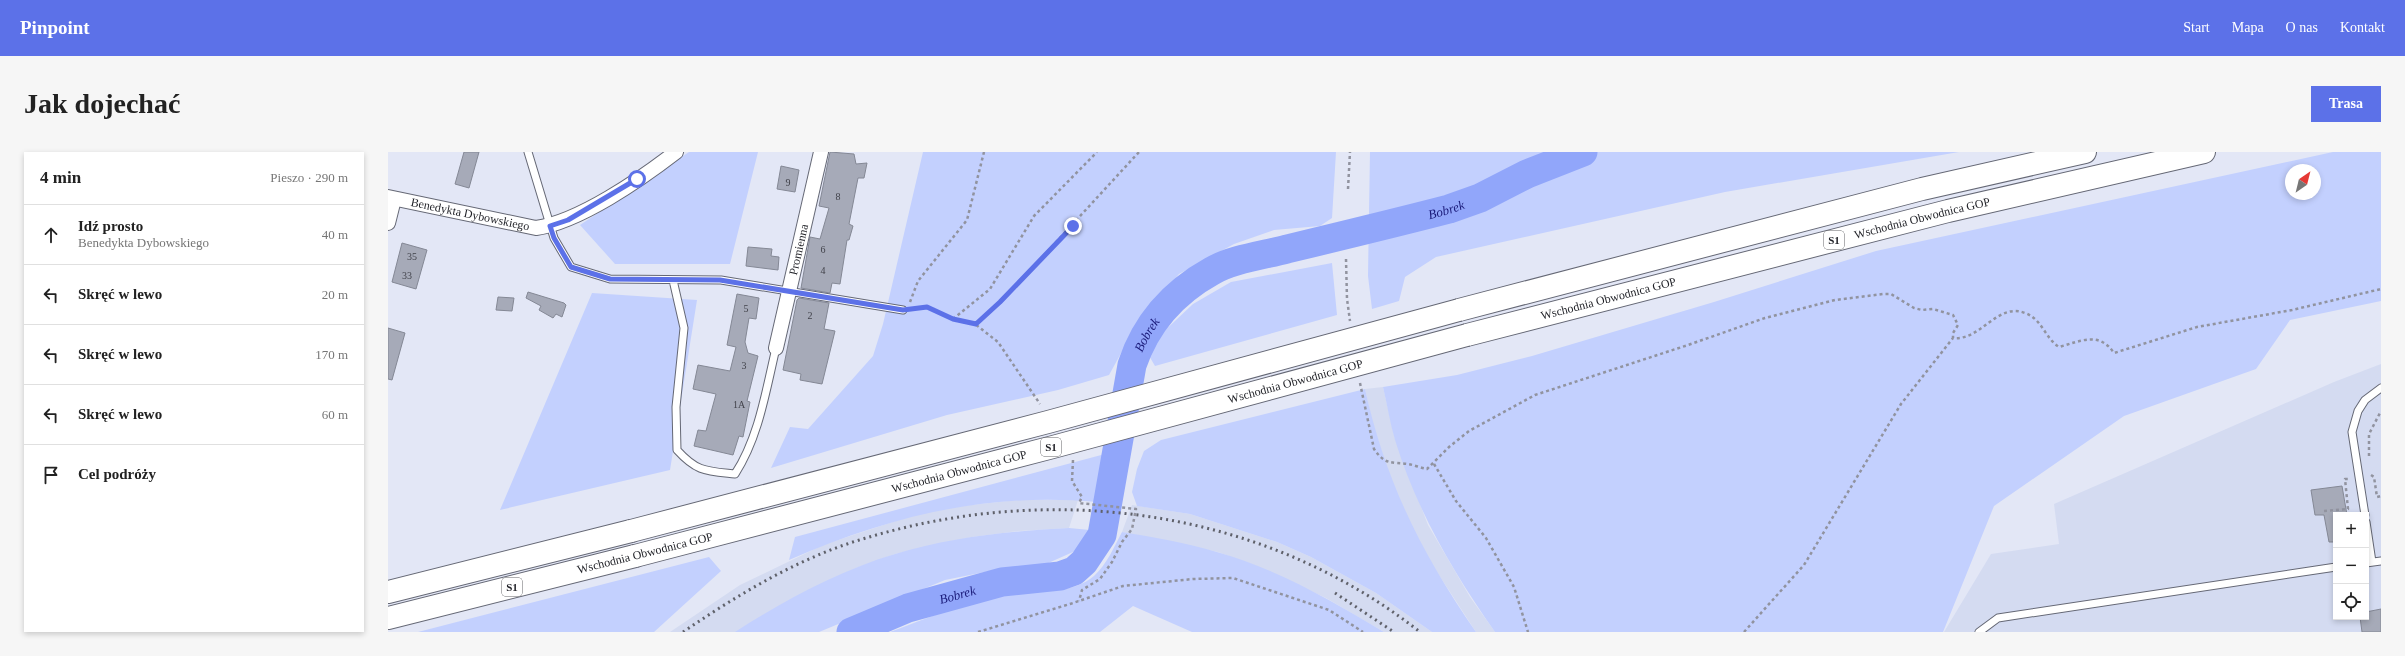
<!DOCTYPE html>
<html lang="pl">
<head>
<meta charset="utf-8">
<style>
	:root { --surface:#fff; --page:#f6f6f6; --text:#222; --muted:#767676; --line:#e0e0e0; --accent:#5c71e8 }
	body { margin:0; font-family:Georgia,serif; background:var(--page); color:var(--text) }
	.controls { position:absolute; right:12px; bottom:12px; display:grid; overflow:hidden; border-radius:0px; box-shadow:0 2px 6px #0003 }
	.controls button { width:36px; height:36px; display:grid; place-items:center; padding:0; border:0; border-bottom:1px solid var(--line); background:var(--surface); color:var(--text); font:20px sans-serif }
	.compass { position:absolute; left:1897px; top:12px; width:36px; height:36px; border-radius:50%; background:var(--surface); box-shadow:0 2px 6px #0003; rotate:35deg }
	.stop { position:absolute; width:12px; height:12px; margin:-9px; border:3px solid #5c71e8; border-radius:50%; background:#fff }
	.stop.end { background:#5c71e8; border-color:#fff; box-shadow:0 1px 4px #0008 }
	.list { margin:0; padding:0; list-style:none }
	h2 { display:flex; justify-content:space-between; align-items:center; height:52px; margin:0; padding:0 16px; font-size:17px }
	h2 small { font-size:13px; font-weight:400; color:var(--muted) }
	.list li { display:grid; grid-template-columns:26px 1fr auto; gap:12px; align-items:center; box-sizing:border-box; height:60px; padding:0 16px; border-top:1px solid var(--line) }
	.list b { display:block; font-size:15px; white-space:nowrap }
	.list p { margin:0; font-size:13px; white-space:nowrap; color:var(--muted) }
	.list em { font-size:13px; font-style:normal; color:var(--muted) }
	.icon { flex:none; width:22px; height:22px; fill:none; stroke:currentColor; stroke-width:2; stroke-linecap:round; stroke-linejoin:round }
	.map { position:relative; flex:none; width:1993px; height:480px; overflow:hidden; border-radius:0px }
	header { display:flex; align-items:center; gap:24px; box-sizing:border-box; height:56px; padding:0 20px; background:var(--accent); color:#fff }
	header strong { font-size:19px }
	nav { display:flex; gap:22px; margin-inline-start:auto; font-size:14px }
	.intro { display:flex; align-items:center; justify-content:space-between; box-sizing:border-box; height:96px; padding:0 24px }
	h1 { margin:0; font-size:28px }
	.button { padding:10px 18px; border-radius:0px; background:var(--accent); color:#fff; font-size:14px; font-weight:700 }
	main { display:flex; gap:24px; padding:0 24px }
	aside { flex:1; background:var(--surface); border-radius:0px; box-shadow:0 2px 6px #0003 }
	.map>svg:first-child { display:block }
	.built { fill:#d4dbf1; fill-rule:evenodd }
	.green { fill:#c3d0fe; fill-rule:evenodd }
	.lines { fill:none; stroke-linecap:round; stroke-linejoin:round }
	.river { stroke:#91a6fa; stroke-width:29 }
	.building { fill:#a6aab8; stroke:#848895 }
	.service-casing { stroke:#656875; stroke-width:9 }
	.minor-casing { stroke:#656875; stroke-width:16 }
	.motorway-casing { stroke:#656875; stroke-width:24 }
	.path { stroke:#91939f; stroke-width:2.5; stroke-dasharray:3 3; stroke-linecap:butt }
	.service { stroke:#fff; stroke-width:7 }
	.minor { stroke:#fff; stroke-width:14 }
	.motorway { stroke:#fff; stroke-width:22 }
	.rail { stroke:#5f616a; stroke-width:3; stroke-dasharray:2 4; stroke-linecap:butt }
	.motorway-bridge-casing { stroke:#656875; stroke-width:24; stroke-linecap:butt }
	.motorway-bridge { stroke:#fff; stroke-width:22 }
	.route { stroke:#5c71e8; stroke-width:5 }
	.labels { text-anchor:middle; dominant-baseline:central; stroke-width:3; stroke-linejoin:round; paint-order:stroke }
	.number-label { font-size:10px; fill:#41424a }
	.shield { fill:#fff; stroke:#626367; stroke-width:1 }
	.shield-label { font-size:11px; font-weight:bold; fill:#1f2026 }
	.street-label { font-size:12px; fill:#1f2026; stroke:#fff }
	.water-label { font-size:13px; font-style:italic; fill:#1b1b7a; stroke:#fff }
</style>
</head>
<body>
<header>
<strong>Pinpoint</strong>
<nav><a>Start</a><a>Mapa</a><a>O nas</a><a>Kontakt</a></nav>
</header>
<div class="intro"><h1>Jak dojechać</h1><a class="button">Trasa</a></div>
<main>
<aside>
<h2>4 min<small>Pieszo · 290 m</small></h2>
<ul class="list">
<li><svg class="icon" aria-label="ahead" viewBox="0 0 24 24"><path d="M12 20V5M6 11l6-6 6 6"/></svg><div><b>Idź prosto</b><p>Benedykta Dybowskiego</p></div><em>40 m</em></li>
<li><svg class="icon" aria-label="left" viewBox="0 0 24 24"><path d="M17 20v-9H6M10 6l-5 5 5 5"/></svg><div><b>Skręć w lewo</b></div><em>20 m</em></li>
<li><svg class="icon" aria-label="left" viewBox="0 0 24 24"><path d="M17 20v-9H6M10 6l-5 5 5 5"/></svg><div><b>Skręć w lewo</b></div><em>170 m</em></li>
<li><svg class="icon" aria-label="left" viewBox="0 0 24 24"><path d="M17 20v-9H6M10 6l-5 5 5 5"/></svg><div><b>Skręć w lewo</b></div><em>60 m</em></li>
<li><svg class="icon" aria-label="arrive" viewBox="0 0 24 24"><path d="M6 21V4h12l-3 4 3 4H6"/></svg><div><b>Cel podróży</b></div></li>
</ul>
</aside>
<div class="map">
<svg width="1993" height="480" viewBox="0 0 1993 480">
	<rect width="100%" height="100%" fill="#e3e7f6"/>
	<path class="built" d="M1993 212V480H1556L1603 402 1671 392 1666 352 1946 230ZM1948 363H1978V465H1948Z
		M995 235 1007 287 1040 373 1082 445 1107 480H1088L1036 400 1016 359 999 316 984 269 977 237Z
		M630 348H690L681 376 630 379 584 385 507 402 468 416 348 480H282L352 433 435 393 529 362 564 355Z
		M744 353 802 362 889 390 923 405 988 441 1044 480H996L938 446 863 412 830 400 734 380Z"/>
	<path class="green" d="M301 0H370L342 112H227L192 73Z
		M535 0H948L944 66 932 74 886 78 846 92 791 122 753 165 721 223 670 238 559 263 383 316 402 275 420 277 485 204 495 172Z
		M982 0H1571L1337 40 1048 105 1017 125 1011 149 984 157 980 124Z
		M1945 0H1993V149L1902 168 1868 217 1736 264 1606 354 1555 480H1107C1065 420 1029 359 1007 288 1002 271 999 252 995 235L1069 223 1144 204 1326 150 1488 99ZM1903 18H1927V42H1903Z
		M944 111 949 163 767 214 760 202 771 184 805 152 843 130Z
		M204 141 309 148 282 318 112 358Z
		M977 237C998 331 1034 402 1088 480H1044L988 441 923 405 889 390 802 362 749 354 744 340 749 317 756 299 773 288Z
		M717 302 709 350C599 340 502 364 401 408L407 385Z
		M681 376 702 378 694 396 658 412 612 417 557 428 431 480H347C397 448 450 419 507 402 563 385 622 379 681 376Z
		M734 380C766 385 798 391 829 400 889 417 943 448 996 480H804L745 454 712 480H502C538 467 574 451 612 443 642 437 681 445 706 424 719 412 726 395 734 380Z
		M321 405 333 419 266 480H30Z"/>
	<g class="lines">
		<path class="river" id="s1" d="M463 480 520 456 614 430 672 424 686 419 696 410 714 383 744 213C758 171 786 140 824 119 844 107 877 103 899 97 953 84 1007 71 1061 57L1092 46 1139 22 1195 0"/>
	</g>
	<path class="building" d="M76 0H91L81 36 67 32Z
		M442 0 466 2 468 12 479 11 476 26H470L461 72 465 74 461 88H459L452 132 444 131 442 141 413 136 422 85 432 87 441 56 431 54Z
		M393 14 411 18 407 40 389 37Z
		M14 91 39 98 28 137 4 130Z
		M360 95 384 97 383 104 391 105 390 118 358 114Z
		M140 140 176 151 178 153 174 165 168 162 165 166 151 158 153 154 138 146Z
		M349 142 371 146 368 167 361 166 357 190 360 201 370 204 359 249 362 250 355 285 351 284 345 303 306 294 310 278 318 279 328 242 305 237 310 213 342 219 348 195 339 193Z
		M110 145 126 146 124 159 108 158Z
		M411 146 441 151 436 177 447 179 434 232 412 228 413 222 395 218 409 148Z
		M0 176 17 181 4 228 0 227Z
		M1954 334 1959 363H1948V390H1941L1936 363H1927L1923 338Z
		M1993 457V480H1974L1972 465H1978V460Z"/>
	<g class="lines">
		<defs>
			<path id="service" d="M140 0 166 86 183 115 222 127 333 128 515 158
				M285 128 296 176 288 255 289 298C309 320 318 319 347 322 371 285 378 238 388 196
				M1977 363 1964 280 1970 259 1977 248 1993 236
				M1978 370 1984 410
				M1978 411 1993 409
				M1591 480 1610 466 1948 415"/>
			<g id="minor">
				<path id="s2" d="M0 45 148 76C191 70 253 27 288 0"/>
				<path d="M0 71 6 47"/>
				<path id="s3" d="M388 196 433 0"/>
			</g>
			<g id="motorway">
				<path d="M1071 158 1534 37 1697 0"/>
				<path id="s4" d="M1079 183 1560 59 1816 0"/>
				<path d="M0 440 243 379"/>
				<path d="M0 466 247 404"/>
			</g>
		</defs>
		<use href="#service" class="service-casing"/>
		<use href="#minor" class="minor-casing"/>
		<use href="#motorway" class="motorway-casing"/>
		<path class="path" d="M960 37 962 0
			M958 107 959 147 962 169
			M522 150 530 129 579 68 596 0
			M526 157 539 155 565 167 587 172 610 190 652 252
			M565 167 602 137 646 64 709 0
			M588 172 613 150 751 0
			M972 231 986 297C997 313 1003 310 1020 312 1026 313 1033 316 1039 317L1061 295 1081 279 1147 243 1300 193 1377 166 1447 148 1495 142H1503L1526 156 1534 158 1545 157 1565 163 1570 173 1565 181V186C1593 189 1609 150 1637 161 1654 167 1657 186 1671 195 1693 189 1711 179 1726 201L1809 175 1904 158 1993 137
			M1981 304V282L1993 259
			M685 308 684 329 694 345 691 351 748 357 744 377 734 390 724 410 712 427 694 438 691 449
			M1046 312 1068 349 1098 386 1126 435 1140 480
			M1983 323 1986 325 1989 345 1993 344
			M1936 359 1960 357 1957 327H1961
			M590 480 682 452 735 434 805 427 845 426 941 458 975 480
			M1356 480 1416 413 1513 252 1565 186"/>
		<use href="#service" class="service"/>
		<use href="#minor" class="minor"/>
		<use href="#motorway" class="motorway"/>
		<path class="rail" d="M947 441 1006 480
			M295 480C351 442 412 405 478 386 666 329 876 357 1032 480"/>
		<defs>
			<g id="motorway-bridge">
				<path d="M243 379 660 270 1071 158"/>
				<path id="s5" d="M247 404 665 295 1079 183"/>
			</g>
		</defs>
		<use href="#motorway-bridge" class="motorway-bridge-casing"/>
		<use href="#motorway-bridge" class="motorway-bridge"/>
	</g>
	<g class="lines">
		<path class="route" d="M249 27 180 68 162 74 166 86 183 115 222 127 332 128 515 158 539 155 565 167 588 172 612 150 685 74"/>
	</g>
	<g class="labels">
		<g class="number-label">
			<text x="400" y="30">9</text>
			<text x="450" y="44">8</text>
			<text x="435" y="97">6</text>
			<text x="24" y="104">35</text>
			<text x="435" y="118">4</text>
			<text x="19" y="123">33</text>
			<text x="358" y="156">5</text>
			<text x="422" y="163">2</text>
			<text x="356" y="213">3</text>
			<text x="351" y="252">1A</text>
		</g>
		<g class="shield">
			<rect x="1436" y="79" width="20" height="18" rx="3"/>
			<rect x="653" y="286" width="20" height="18" rx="3"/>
			<rect x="114" y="426" width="20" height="18" rx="3"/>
		</g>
		<g class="shield-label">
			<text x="1446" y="88">S1</text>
			<text x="663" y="295">S1</text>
			<text x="124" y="435">S1</text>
		</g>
		<g class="street-label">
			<text stroke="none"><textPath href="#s2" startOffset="84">Benedykta Dybowskiego</textPath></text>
			<text stroke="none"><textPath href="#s4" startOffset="470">Wschodnia Obwodnica GOP</textPath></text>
			<text stroke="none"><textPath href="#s3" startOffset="101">Promienna</textPath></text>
			<text stroke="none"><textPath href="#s4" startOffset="146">Wschodnia Obwodnica GOP</textPath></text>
			<text stroke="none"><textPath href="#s5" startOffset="683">Wschodnia Obwodnica GOP</textPath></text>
			<text stroke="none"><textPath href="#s5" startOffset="335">Wschodnia Obwodnica GOP</textPath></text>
			<text transform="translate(257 401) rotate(-14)">Wschodnia Obwodnica GOP</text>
		</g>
		<g class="water-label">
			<text stroke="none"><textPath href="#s1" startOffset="820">Bobrek</textPath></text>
			<text stroke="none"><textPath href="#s1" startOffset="485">Bobrek</textPath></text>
			<text stroke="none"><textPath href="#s1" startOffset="113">Bobrek</textPath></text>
		</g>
	</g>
</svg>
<div class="controls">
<button>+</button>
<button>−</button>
<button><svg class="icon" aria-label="locate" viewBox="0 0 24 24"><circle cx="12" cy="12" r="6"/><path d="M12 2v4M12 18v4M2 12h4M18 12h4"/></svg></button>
</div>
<svg class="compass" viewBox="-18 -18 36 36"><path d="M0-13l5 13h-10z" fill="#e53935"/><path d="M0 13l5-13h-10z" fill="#767676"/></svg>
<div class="stop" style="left:249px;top:27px"></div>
<div class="stop end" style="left:685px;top:74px"></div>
</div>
</main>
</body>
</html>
